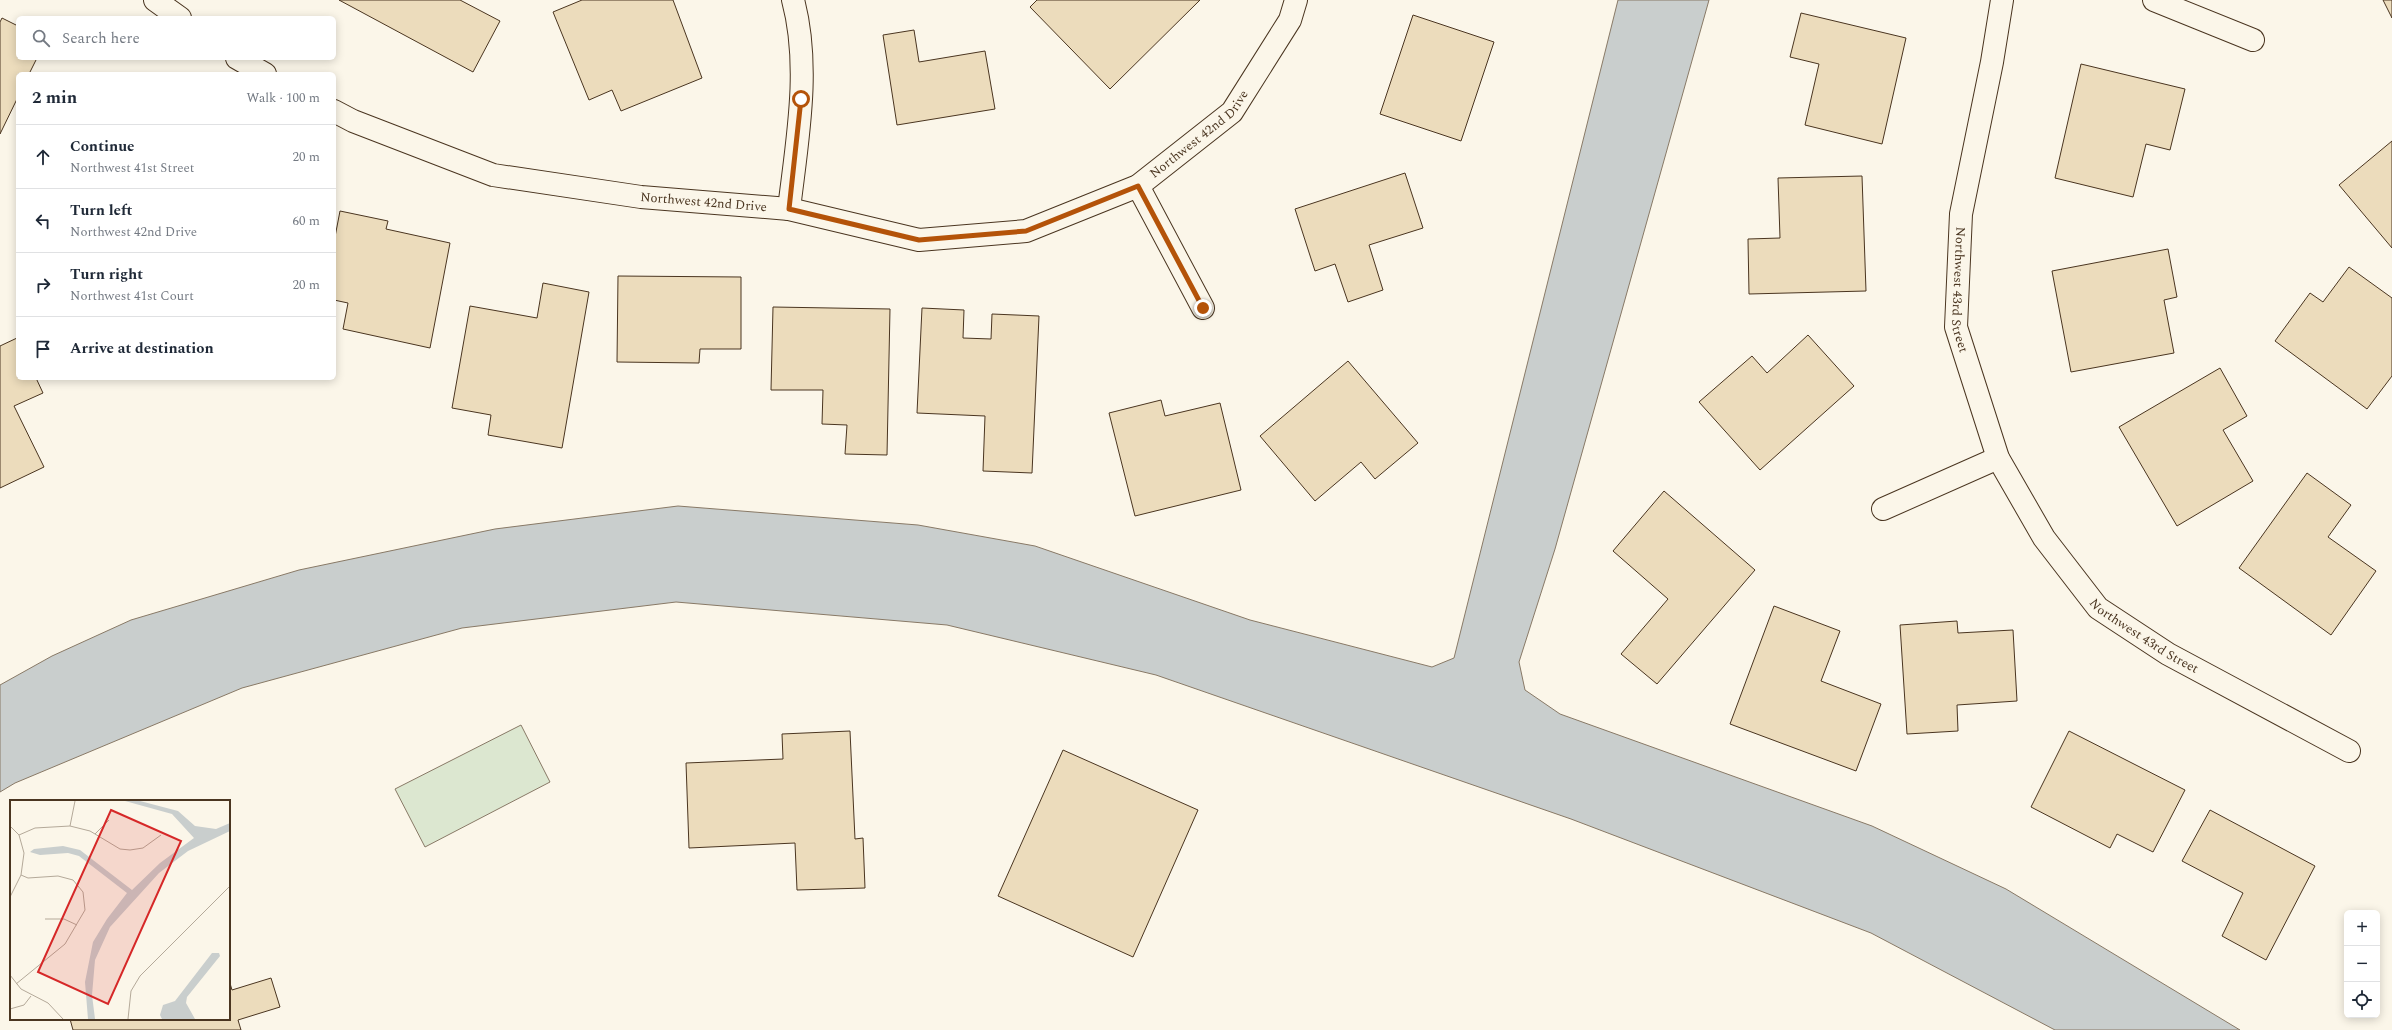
<!DOCTYPE html>
<html lang="en">
<head>
<meta charset="utf-8">
<style>
	:root { --surface:#fff; --page:#f2f2f3; --text:#1f2937; --muted:#747a83; --line:#e0e1e3 }
	body { margin:0; font-family:Spectral,serif; background:var(--page); color:var(--text) }
	.controls { position:absolute; right:12px; bottom:12px; display:grid; overflow:hidden; border-radius:6px; box-shadow:0 2px 10px #0003 }
	.controls button { width:36px; height:36px; display:grid; place-items:center; padding:0; border:0; border-bottom:1px solid var(--line); background:var(--surface); color:var(--text); font:20px sans-serif }
	.stop { position:absolute; width:12px; height:12px; margin:-9px; border:3px solid #b45309; border-radius:50%; background:#fff }
	.stop.end { background:#b45309; border-color:#fff; box-shadow:0 1px 4px #0008 }
	.list { margin:0; padding:0; list-style:none }
	h2 { display:flex; justify-content:space-between; align-items:center; height:52px; margin:0; padding:0 16px; font-size:17px }
	h2 small { font-size:13px; font-weight:400; color:var(--muted) }
	.list li { display:grid; grid-template-columns:26px 1fr auto; gap:12px; align-items:center; box-sizing:border-box; height:64px; padding:0 16px; border-top:1px solid var(--line) }
	.list b { display:block; font-size:15px; white-space:nowrap }
	.list p { margin:0; font-size:13px; white-space:nowrap; color:var(--muted) }
	.list em { font-size:13px; font-style:normal; color:var(--muted) }
	.icon { flex:none; width:22px; height:22px; fill:none; stroke:currentColor; stroke-width:2; stroke-linecap:round; stroke-linejoin:round }
	.map { position:relative; flex:none; width:2392px; height:1030px; overflow:hidden }
	.search { position:absolute; background:var(--surface); box-shadow:0 2px 10px #0003; left:16px; top:16px; width:320px; height:44px; display:flex; align-items:center; gap:10px; box-sizing:border-box; padding:0 14px; border-radius:6px; color:var(--muted); font-size:15px }
	.panel { position:absolute; background:var(--surface); box-shadow:0 2px 10px #0003; left:16px; top:72px; width:320px; height:308px; border-radius:6px }
	.map>svg:first-child { display:block }
	.green { fill:#dce7d0; stroke:#887966 }
	.water { fill:#c9cecd; stroke:#887966 }
	.building { fill:#ecdcbc; stroke:#4a3520 }
	.lines { fill:none; stroke-linecap:round; stroke-linejoin:round }
	.minor-casing { stroke:#4a3520; stroke-width:24 }
	.minor { stroke:#fbf6e9; stroke-width:22 }
	.route { stroke:#b45309; stroke-width:5 }
	.labels { text-anchor:middle; dominant-baseline:central; stroke-width:3; stroke-linejoin:round; paint-order:stroke }
	.street-label { font-size:13px; fill:#4a3520; stroke:#fbf6e9 }
	.inset-road { fill:none; stroke:#b4a999; stroke-width:1 }
	.view { fill:#d62828; fill-opacity:0.15; stroke:#d62828; stroke-width:2 }
	.inset-edge { fill:none; stroke:#4a3520; stroke-width:2 }
</style>
</head>
<body>
<div class="map">
<svg width="2392" height="1030" viewBox="0 0 2392 1030">
	<rect width="100%" height="100%" fill="#fbf6e9"/>
	<path class="green" d="M521 725 550 782 425 847 395 789Z"/>
	<path class="water" d="M1618 0H1709L1555 549 1519 662 1525 690 1560 714 1872 826 2006 889 2240 1030H2055L1871 933 1571 819 1156 675 947 625 676 602 462 628 242 688 15 783 0 792V685L52 656 131 620 299 570 495 529 678 506 918 525 1035 546 1250 620 1432 667 1454 658Z"/>
	<path class="building" d="M339 0H460L500 21 473 72Z
		M582 0H673L702 78 621 111 612 90 589 100 553 12Z
		M1037 0H1200L1110 89 1030 7Z
		M2383 0H2392V18Z
		M1801 13 1906 38 1882 144 1805 125 1819 64 1790 57Z
		M1413 15 1494 42 1461 141 1380 114Z
		M2 18 18 26V58H37L29 74H18V97L0 134V22Z
		M914 30 919 62 985 51 995 109 897 125 883 35Z
		M2081 64 2185 89 2170 150 2146 144 2133 197 2055 178Z
		M2392 141V248L2339 185Z
		M1405 173 1423 228 1369 245 1383 290 1348 302 1335 264 1315 271 1295 209Z
		M1862 176 1866 291 1749 294 1748 239 1780 238 1778 178Z
		M340 211 388 221 386 229 450 243 430 348 343 329 348 303 334 300V242Z
		M2168 249 2177 297 2164 300 2174 353 2071 372 2052 271Z
		M2349 267 2392 298V376L2367 409 2275 341 2310 293 2323 302Z
		M618 276 741 277V349H700L699 363 617 362Z
		M543 283 589 292 562 448 488 435 491 415 452 408 470 306 537 318Z
		M773 307 890 309 887 455 845 454 847 425 822 424 823 390H771Z
		M922 308 964 310 963 338 991 339 992 314 1039 316 1032 473 983 471 985 416 917 413Z
		M1808 335 1854 386 1760 470 1699 402 1752 356 1767 373Z
		M17 338 18 378H36L43 393 14 406 44 467 0 488V346Z
		M1348 361 1418 443 1375 479 1361 462 1315 501 1260 436Z
		M2220 368 2247 416 2223 430 2253 481 2177 526 2119 427Z
		M1161 400 1165 416 1220 403 1241 490 1135 516 1109 413Z
		M2307 473 2351 505 2328 537 2376 571 2331 635 2239 568Z
		M1664 491 1755 570 1657 684 1621 654 1668 599 1613 551Z
		M1774 606 1840 631 1821 681 1881 704 1856 771 1730 724Z
		M1957 621 1958 633 2013 630 2017 701 1957 705 1958 731 1907 734 1900 625Z
		M850 731 855 839 863 838 865 888 797 890 795 843 689 848 686 763 783 759 782 734Z
		M2069 731 2185 790 2153 852 2117 834 2110 848 2031 807Z
		M1063 750 1198 810 1133 957 998 896Z
		M2210 810 2315 866 2266 960 2222 936 2243 893 2182 861Z
		M271 978 280 1007 238 1020 241 1030H73L70 1019H229V980L232 990Z"/>
	<g class="lines">
		<defs>
			<g id="minor">
				<path d="M155 0 180 18"/>
				<path id="s1" d="M2002 0 1992 62 1961 214 1956 327 1998 458 2044 538 2098 608 2168 654 2349 751"/>
				<path d="M2154 0 2253 40"/>
				<path d="M237 58 265 74"/>
				<path id="s2" d="M334 111 353 121 493 175 641 197 789 209 919 240 1026 231 1138 186 1232 112 1290 20 1296 0"/>
				<path d="M1138 186 1203 308"/>
				<path d="M789 209C797 141 811 67 793 0"/>
				<path d="M1883 509 1998 458"/>
			</g>
		</defs>
		<use href="#minor" class="minor-casing"/>
		<use href="#minor" class="minor"/>
	</g>
	<g class="lines">
		<path class="route" d="M801 99 789 209 919 240 1026 231 1138 186 1203 308"/>
	</g>
	<g class="labels">
		<g class="street-label">
			<text stroke="none"><textPath href="#s2" startOffset="912">Northwest 42nd Drive</textPath></text>
			<text stroke="none"><textPath href="#s2" startOffset="384">Northwest 42nd Drive</textPath></text>
			<text stroke="none"><textPath href="#s1" startOffset="294">Northwest 43rd Street</textPath></text>
			<text stroke="none"><textPath href="#s1" startOffset="703">Northwest 43rd Street</textPath></text>
		</g>
	</g>
	<g transform="translate(10 800)">
		<rect width="220" height="220" fill="#fbf6e9"/>
		<path d="M115 1H130L168 11 185 26 206 29 220 23V31L178 51 149 73 100 127 85 160 82 195 85 219H78L75 182 83 142 97 119 117 93 69 56 58 53 30 55 20 52 24 49 53 46 70 50 122 90 150 63 184 38 162 14ZM202 153H209L210 156 177 197 176 203 185 219H152L150 215 153 205 165 201Z" fill="#c9cecd"/>
		<path class="inset-road" d="M0 26 9 35 14 53 11 75 0 97M60 26 65 1M85 34 99 20M9 35 25 28 60 26 80 31 110 49 120 50 133 48 151 35M35 119H54L67 125M0 175 11 189 38 203 53 219M6 184 55 144 75 110 73 92 63 80 48 76 18 78 11 75M0 209 14 205 21 196M118 219 121 191 130 176 220 86"/>
		<path class="view" d="M101 10 171 41 98 204 28 172Z"/>
		<rect width="220" height="220" class="inset-edge"/>
	</g>
</svg>
<div class="controls">
<button>+</button>
<button>−</button>
<button><svg class="icon" aria-label="locate" viewBox="0 0 24 24"><circle cx="12" cy="12" r="6"/><path d="M12 2v4M12 18v4M2 12h4M18 12h4"/></svg></button>
</div>
<div class="stop" style="left:801px;top:99px"></div>
<div class="stop end" style="left:1203px;top:308px"></div>
<div class="search"><svg class="icon" aria-label="search" viewBox="0 0 24 24"><circle cx="10" cy="10" r="6"/><path d="M15 15l6 6"/></svg>Search here</div>
<section class="panel">
<h2>2 min<small>Walk · 100 m</small></h2>
<ul class="list">
<li><svg class="icon" aria-label="ahead" viewBox="0 0 24 24"><path d="M12 20V5M6 11l6-6 6 6"/></svg><div><b>Continue</b><p>Northwest 41st Street</p></div><em>20 m</em></li>
<li><svg class="icon" aria-label="left" viewBox="0 0 24 24"><path d="M17 20v-9H6M10 6l-5 5 5 5"/></svg><div><b>Turn left</b><p>Northwest 42nd Drive</p></div><em>60 m</em></li>
<li><svg class="icon" aria-label="right" viewBox="0 0 24 24"><path d="M7 20v-9h11M14 6l5 5-5 5"/></svg><div><b>Turn right</b><p>Northwest 41st Court</p></div><em>20 m</em></li>
<li><svg class="icon" aria-label="arrive" viewBox="0 0 24 24"><path d="M6 21V4h12l-3 4 3 4H6"/></svg><div><b>Arrive at destination</b></div></li>
</ul>
</section>
</div>
</body>
</html>
